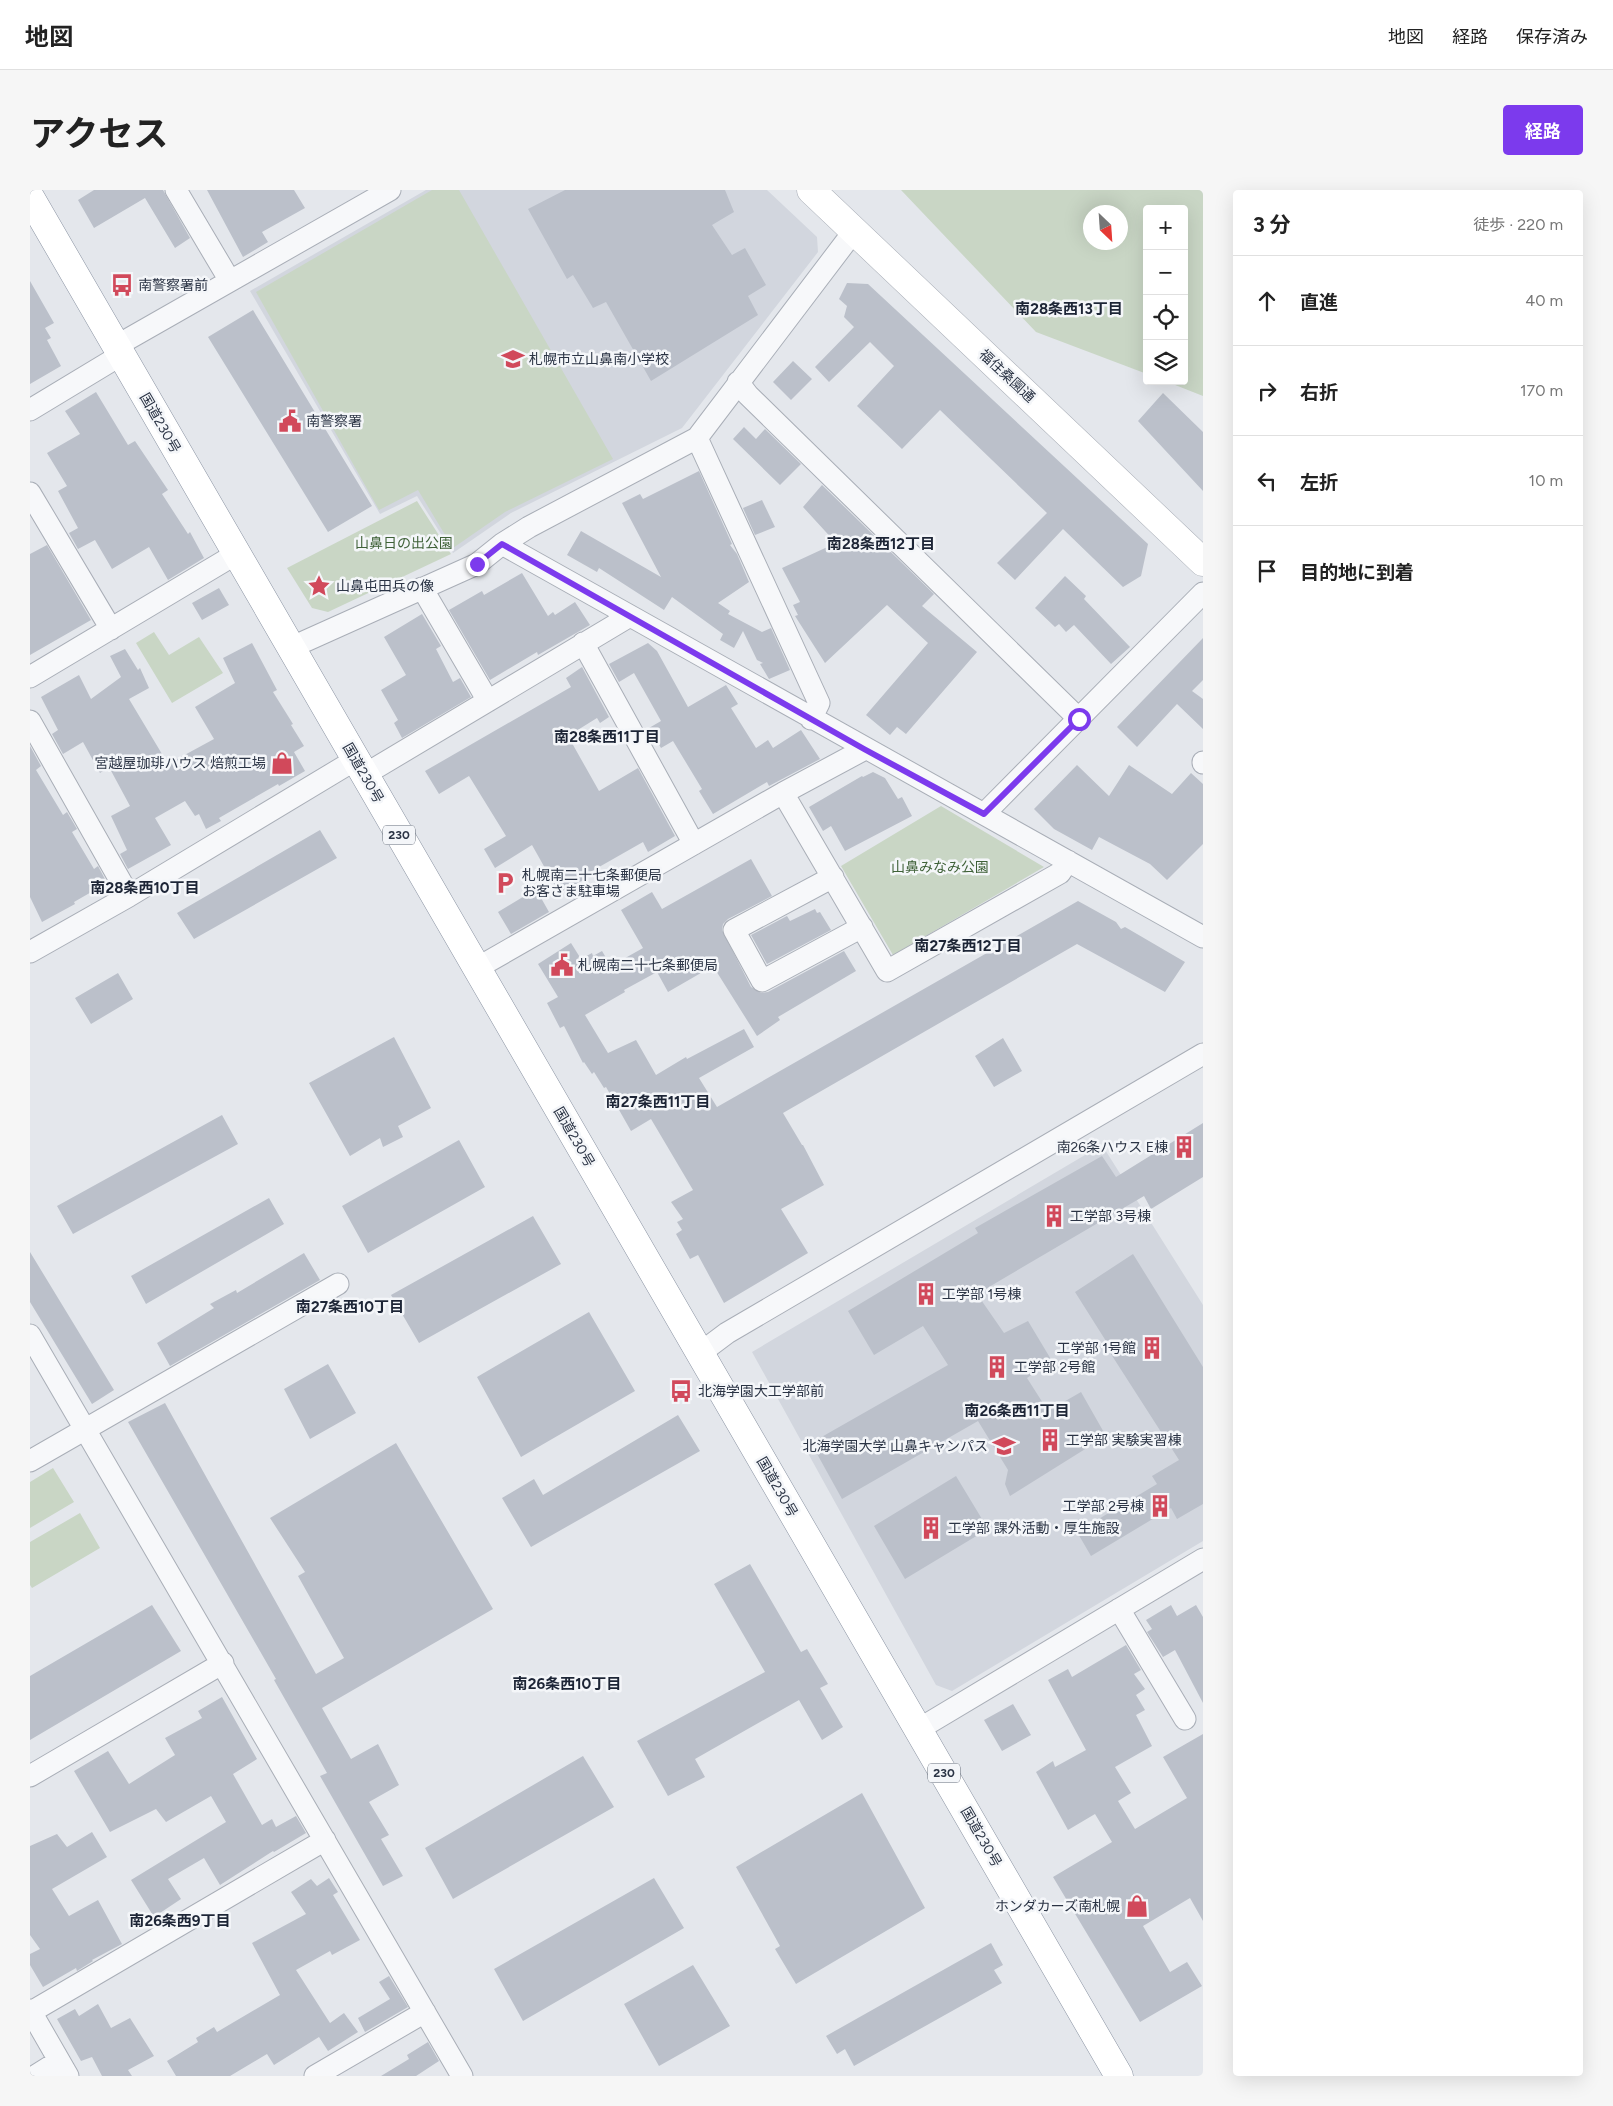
<!DOCTYPE html>
<html lang="ja">
<head>
<meta charset="utf-8">
<style>
	:root { --surface:#fff; --page:#f6f6f6; --text:#222; --muted:#767676; --line:#e0e0e0; --accent:#7c3aed }
	body { margin:0; font-family:Figtree,"Noto Sans JP",sans-serif; background:var(--page); color:var(--text) }
	.controls { position:absolute; right:15px; top:15px; display:grid; overflow:hidden; border-radius:5px; box-shadow:0 5px 20px #0002 }
	.controls button { width:45px; height:45px; display:grid; place-items:center; padding:0; border:0; border-bottom:1px solid var(--line); background:var(--surface); color:var(--text); font:25px sans-serif }
	.compass { position:absolute; left:1053px; top:15px; width:45px; height:45px; border-radius:50%; background:var(--surface); box-shadow:0 5px 20px #0002; rotate:155deg }
	.stop { position:absolute; width:15px; height:15px; margin:-11px; border:4px solid #7c3aed; border-radius:50%; background:#fff }
	.stop.end { background:#7c3aed; border-color:#fff; box-shadow:0 1px 5px #0008 }
	.list { margin:0; padding:0; list-style:none }
	h2 { display:flex; justify-content:space-between; align-items:center; height:65px; margin:0; padding:0 20px; font-size:21px }
	h2 small { font-size:16px; font-weight:400; color:var(--muted) }
	.list li { display:grid; grid-template-columns:32px 1fr auto; gap:15px; align-items:center; box-sizing:border-box; height:90px; padding:0 20px; border-top:1px solid var(--line) }
	.list b { display:block; font-size:19px; white-space:nowrap }
	.list em { font-size:16px; font-style:normal; color:var(--muted) }
	.icon { flex:none; width:28px; height:28px; fill:none; stroke:currentColor; stroke-width:2; stroke-linecap:round; stroke-linejoin:round }
	.map { position:relative; flex:none; width:1173px; height:1886px; overflow:hidden; border-radius:5px }
	header { display:flex; align-items:center; gap:30px; box-sizing:border-box; height:70px; padding:0 25px; background:var(--surface); border-bottom:1px solid var(--line) }
	header strong { font-size:24px }
	nav { display:flex; gap:28px; margin-inline-start:auto; font-size:18px }
	.intro { display:flex; align-items:center; justify-content:space-between; box-sizing:border-box; height:120px; padding:0 30px }
	h1 { margin:0; font-size:35px }
	.button { padding:12px 22px; border-radius:5px; background:var(--accent); color:#fff; font-size:18px; font-weight:700 }
	main { display:flex; gap:30px; padding:0 30px }
	aside { flex:1; background:var(--surface); border-radius:5px; box-shadow:0 5px 20px #0002 }
	.map>svg:first-child { display:block }
	.built { fill:#d2d6de }
	.green { fill:#c9d6c5; fill-rule:evenodd }
	.building { fill:#bbc0ca }
	.lines { fill:none; stroke-linecap:round; stroke-linejoin:round }
	.street-casing { stroke:#a9aeb7; stroke-width:23 }
	.secondary-casing { stroke:#a9aeb7; stroke-width:29 }
	.highway-casing { stroke:#8b94a3; stroke-width:29 }
	.street { stroke:#f7f8fa; stroke-width:21 }
	.secondary { stroke:#fff; stroke-width:28 }
	.highway { stroke:#fff; stroke-width:28 }
	.route { stroke:#7c3aed; stroke-width:6 }
	.labels { text-anchor:middle; dominant-baseline:central; stroke-width:5; stroke-linejoin:round; paint-order:stroke }
	.shield { fill:#f4f6f9; stroke:#676e7b; stroke-width:1 }
	.shield-label { font-size:12px; font-weight:bold; fill:#2b3445 }
	.poi-label { font-size:14px; fill:#2b3445; stroke:#f4f6f9; text-anchor:start }
	.street-label { font-size:14px; fill:#2b3445; stroke:#f4f6f9 }
	.park-label { font-size:14px; fill:#3f6138; stroke:#f4f6f9 }
	.neighbourhood-label { font-size:15px; font-weight:bold; fill:#1d2536; stroke:#f4f6f9 }
</style>
</head>
<body>
<header>
<strong>地図</strong>
<nav><a>地図</a><a>経路</a><a>保存済み</a></nav>
</header>
<div class="intro"><h1>アクセス</h1><a class="button">経路</a></div>
<main>
<div class="map">
<svg width="1173" height="1886" viewBox="0 0 1173 1886">
	<rect width="100%" height="100%" fill="#e4e7ec"/>
	<path class="built" d="M396 0H737L787 47 788 62 652 238 481 323 423 363 387 306 350 324 220 101Z
		M1072 955 1173 1115V1351L922 1501 906 1495 722 1162Z"/>
	<path class="green" d="M402 0H429L583 269 475 322 423 358 388 300 349 320 226 102Z
		M871 0H1173V206L1135 191H1154V19H1117V184L1006 142ZM1090 22V52H1060V22Z
		M387 311 421 364 298 422 282 418 257 378Z
		M124 442 139 465 169 447 193 483 142 513 106 453Z
		M911 616 1014 677 863 765 811 676Z
		M23 1278 44 1312 0 1338V1292Z
		M50 1323 70 1358 2 1398 0 1395V1352Z"/>
	<path class="building" d="M64 0H133L160 48 145 58 115 8 64 38 48 10Z
		M177 0H264L275 18 232 42 238 52 213 67Z
		M535 0H695L704 22 682 35 702 65 715 58 736 95 718 106 728 125 621 191 576 112 563 118 543 85 537 89 498 19Z
		M0 91 24 133 15 138 21 148 17 150 31 176 0 194Z
		M817 93 838 94 1118 354 1111 386 1093 397 1033 339 985 390 967 373 1017 323 910 220 872 259 846 234 827 216 864 176 840 152 799 192 785 177 824 137 814 127 817 116 809 109Z
		M223 120 342 316 298 342 178 147Z
		M763 171 782 189 761 210 743 192Z
		M66 202 98 255 105 251 138 300 132 304 158 344 160 342 174 368 138 390 119 357 82 379 65 350 48 359 39 343 48 338 28 301 37 296 17 263 50 244 35 221Z
		M1133 203 1173 242V301L1108 231Z
		M714 237 726 249 735 239 771 274 750 295 703 249Z
		M669 281 702 354 700 355 707 364 719 392 688 413 700 421 698 424 732 442 741 438 760 480 739 489 730 474 733 473 727 470 713 441 704 458 690 450 693 444 642 407 634 420 569 378 567 382 537 365 551 341 631 387 592 313 610 304 613 309Z
		M792 295 904 404 892 416 947 462 876 544 867 537 860 545 836 525 898 453 857 415 795 473 765 426 768 425 763 415 770 412 752 378 806 353 773 317Z
		M732 310 745 337 725 345 713 318Z
		M17 355 61 430 0 465V364Z
		M492 383 518 426 523 422 525 425 545 412 560 435 508 465 507 462 460 490 419 420 452 401 454 405Z
		M1035 386 1056 406 1054 409 1100 457 1081 474 1044 435 1036 442 1029 434 1025 437 1005 418Z
		M189 398 199 415 172 430 162 413Z
		M392 424 411 456 406 459 423 492 430 488 441 507 372 548 364 533 368 530 351 500 376 485 354 447Z
		M1173 448V490L1162 501 1173 509V539L1147 514 1107 557 1087 537Z
		M222 453 247 500 243 502 263 534 261 535 274 556 264 562 275 581 249 596 248 594 189 628 191 631 176 639 169 624 165 626 155 611 125 628 141 655 98 679 90 664 97 660 81 626 100 616 79 577 70 583 53 552 33 564 22 544 28 540 11 507 49 485 61 509 91 487 80 466 95 459 108 480 110 478 119 498 99 509 138 574 184 549 165 517 205 493 193 468Z
		M618 453 627 461 658 517 696 495 708 514 701 518 726 558 738 550 743 558 771 540 790 569 739 596 737 592 683 624 669 601 672 599 643 551 631 558 619 538 631 531 604 483 589 492 579 474Z
		M552 477 579 527 570 533 567 528 538 546 569 601 608 578 645 646 618 662 613 652 555 685 557 688 529 703 502 655 465 678 454 659 476 646 439 586 409 604 395 581 541 497 536 488Z
		M0 556 11 576 6 580 33 625 37 622 47 639 42 642 64 679 68 676 77 693 44 712 45 714 12 732 0 707Z
		M1047 575 1079 606 1099 575 1142 604 1161 583 1173 594V654L1137 690 1120 674 1069 647 1062 660 1024 639 1004 619Z
		M843 582 855 588 868 609 872 607 882 626 815 661 801 636 793 641 779 617 832 586 833 587Z
		M290 640 307 668 164 749 147 723Z
		M721 669 742 706 698 729 693 734 692 740 721 797 731 803 738 802 814 761 826 781 748 827 750 830 727 846 683 776 638 802 627 782 594 800 595 802 555 825 578 863 606 850 626 885 656 867 657 869 714 839 724 857 669 888 687 917 1048 711 1086 732 1091 739 1095 737 1155 772 1135 802 1047 754 753 923 772 955H773L794 995 751 1019 778 1063 694 1113 668 1065 660 1069 646 1044 652 1040 647 1032 653 1029 641 1012 663 1000 621 929 601 941 576 897 574 898 564 882 562 884 554 872 553 873 534 836 530 838 517 813 528 807 508 774 541 753 551 769 562 763 563 766 572 761 581 776 613 758 591 720 622 702 632 719Z
		M506 699 519 722 481 744 468 722Z
		M785 719 787 723 790 722 801 740 737 774 721 745 757 726 760 731Z
		M88 783 103 809 61 834 45 808Z
		M364 847 401 918 368 936 373 947 353 957 350 948 320 966 279 893Z
		M973 848 992 881 964 897 945 866Z
		M192 925 208 954 43 1044 27 1016Z
		M1173 933V987L1121 1019 1114 1006 947 1104 974 1143 998 1131 1022 1171 997 1188 1018 1221 1051 1202 1076 1246 980 1306 975 1294 978 1280 948 1231 812 1309 781 1253 918 1175 893 1136 844 1165 818 1121 948 1043 945 1038 1072 966 1086 987Z
		M429 950 455 997 338 1063 312 1016Z
		M239 1008 254 1034 116 1114 101 1086Z
		M503 1026 531 1074 389 1153 361 1105Z
		M0 1062 84 1200 62 1214 0 1112Z
		M274 1063 290 1090 140 1176 127 1153 184 1118 180 1114 206 1100 207 1103Z
		M1103 1064 1173 1177V1314L1147 1329 1141 1318 1061 1366 1047 1342 1127 1294 1122 1286 1149 1270 1079 1161 1081 1159 1045 1102Z
		M559 1122 605 1201 491 1267 447 1187Z
		M298 1174 326 1223 280 1249 254 1199Z
		M135 1213 286 1484 314 1468 268 1386 275 1382 240 1328 366 1253 463 1419 292 1518 321 1569 348 1554 369 1595 339 1612 359 1645 351 1649 373 1686 353 1696 290 1586 297 1583 244 1490 246 1489 98 1232Z
		M648 1225 670 1261 501 1357 472 1308 504 1289 513 1305Z
		M926 1286 958 1339 875 1389 844 1336Z
		M720 1374 771 1462 777 1459 798 1494 790 1498 813 1537 792 1550 769 1510 665 1569 675 1587 638 1606 607 1551 735 1482 684 1394Z
		M122 1415 151 1461 0 1550V1486Z
		M1141 1415 1147 1426 1166 1415 1173 1427V1513L1145 1460 1133 1467 1117 1442 1122 1439 1116 1430Z
		M1096 1455 1111 1480 1104 1484 1115 1499 1106 1505 1115 1520 1106 1525 1122 1556 1085 1577 1101 1603 1088 1611 1105 1639 1157 1608 1133 1567 1173 1544V1731L1160 1708 1113 1736 1140 1782 1157 1772 1172 1796 1110 1832 1023 1687 1082 1652 1065 1624 1038 1640 1006 1582 1023 1571 1025 1577 1056 1560 1018 1490 1038 1479 1042 1487Z
		M192 1507 227 1569 203 1584 232 1635 242 1629 246 1637 266 1626 276 1643 244 1662 243 1661 190 1695 174 1668 138 1689 151 1709 124 1727 101 1690 196 1632 181 1606 136 1632 126 1619 80 1642 44 1581 78 1561 99 1594 145 1565 135 1548 172 1528 168 1521Z
		M983 1514 1001 1545 972 1561 954 1530Z
		M553 1566 584 1617 423 1709 395 1658Z
		M832 1603 895 1718 766 1794 745 1759 750 1756 706 1677Z
		M62 1642 77 1667 22 1699 39 1726 68 1710 92 1754 62 1770 63 1771 47 1781 46 1778 13 1797 0 1775V1764L10 1759 0 1745V1656L27 1644 37 1657Z
		M299 1688 308 1702 303 1705 330 1750 302 1765 300 1761 266 1780 300 1833 314 1823 328 1842 298 1861 289 1847 244 1875 237 1864 200 1886H146L137 1871 168 1852 166 1848 184 1837 187 1842 250 1805 222 1753 276 1724 261 1702 281 1689 287 1696Z
		M624 1688 654 1738 493 1831 464 1779Z
		M961 1753 973 1775 964 1780 972 1793 824 1876 815 1859 807 1864 796 1846Z
		M663 1775 700 1836 629 1876 594 1814Z
		M359 1786 378 1817 335 1842 328 1828 360 1809 349 1792Z
		M68 1814 81 1838 100 1828 124 1866 98 1880 102 1886H72L62 1867 51 1871 27 1829 45 1819 49 1826Z
		M398 1852 409 1871 386 1886H351L379 1869 377 1865Z"/>
	<g class="lines">
		<defs>
			<path id="street" d="M146 0 200 91
				M86 156 360 0
				M708 192 718 205 1049 529
				M0 220 91 165
				M667 248 789 513 781 529
				M0 303 81 439
				M472 354 1173 747
				M392 398 458 511
				M553 453 664 654
				M260 458 447 374 472 354 499 337 667 248 824 41
				M0 487 206 364
				M0 531 99 706
				M1173 573V572
				M334 585 600 426
				M753 603 857 781 1030 683 1038 671
				M954 624 1173 403
				M803 687 704 740 732 791 832 737
				M0 762 99 706 325 570
				M447 778 753 603 835 559
				M0 1145 432 1886
				M669 1164 697 1143 1173 864
				M0 1271 308 1094
				M1089 1419 1155 1529
				M889 1539 1173 1369
				M0 1586 193 1473
				M0 1820 38 1886
				M1 1822 295 1650
				M5 1886 29 1871
				M285 1886 395 1822"/>
			<path id="secondary" d="M781 0 1173 372"/>
			<path id="highway" d="M0 7 1089 1886"/>
		</defs>
		<use href="#street" class="street-casing"/>
		<use href="#secondary" class="secondary-casing"/>
		<use href="#highway" class="highway-casing"/>
		<use href="#street" class="street"/>
		<use href="#secondary" class="secondary"/>
		<use href="#highway" class="highway"/>
	</g>
	<g class="lines">
		<path class="route" d="M447 374 472 354 834 559 954 624 1049 529"/>
	</g>
	<defs>
		<symbol id="bus-bare" viewBox="-9 -9 18 18"><path d="M-5-6H5V4H4V6H2V4H-2V6H-4V4H-5ZM-3.5-4V0h7V-4ZM-3.5 1.2v1.5H-2V1.2ZM2 1.2v1.5H3.5V1.2Z" fill="#d1495b" stroke="#f4f6f9" stroke-width="2.5" paint-order="stroke"/></symbol>
		<symbol id="school-bare" viewBox="-9 -9 18 18"><path d="M0-5L7-2L0 1L-7-2ZM-4 1L0 2.5L4 1V4Q0 6-4 4Z" fill="#d1495b" stroke="#f4f6f9" stroke-width="2.5" paint-order="stroke"/></symbol>
		<symbol id="civic-bare" viewBox="-9 -9 18 18"><path d="M-.6-6.5H3V-4.5H.6V-3L4-1V1h2V6H-6V1h2V-1L-.6-3ZM-1.2 2.5V6h2.4V2.5Z" fill="#d1495b" stroke="#f4f6f9" stroke-width="2.5" paint-order="stroke"/></symbol>
		<symbol id="sight-bare" viewBox="-9 -9 18 18"><path d="M0-6L1.8-2.2L6-1.7L2.9 1.2L3.7 5.4L0 3.3L-3.7 5.4L-2.9 1.2L-6-1.7L-1.8-2.2Z" fill="#d1495b" stroke="#f4f6f9" stroke-width="2.5" paint-order="stroke"/></symbol>
		<symbol id="shop-bare" viewBox="-9 -9 18 18"><path d="M-5-2.5h2.3a2.7 3.5 0 0 1 5.4 0H5L5.5 6h-11ZM-1.5-2.5h3a1.5 2.3 0 0 0-3 0Z" fill="#d1495b" stroke="#f4f6f9" stroke-width="2.5" paint-order="stroke"/></symbol>
		<symbol id="parking-bare" viewBox="-9 -9 18 18"><path d="M-3.5-5.5H1a3.5 3.5 0 0 1 0 7H-1V5.5H-3.5ZM-1-3.4V-.6H.8a1.4 1.4 0 0 0 0-2.8Z" fill="#d1495b" stroke="#f4f6f9" stroke-width="2.5" paint-order="stroke"/></symbol>
		<symbol id="building-bare" viewBox="-9 -9 18 18"><path d="M-4-6H4V6H1V3H-1V6H-4ZM-2.5-4.3h1.7v1.8h-1.7ZM.8-4.3h1.7v1.8H.8ZM-2.5-1h1.7V.8h-1.7ZM.8-1h1.7V.8H.8Z" fill="#d1495b" stroke="#f4f6f9" stroke-width="2.5" paint-order="stroke"/></symbol>
		<symbol id="university-bare" viewBox="-9 -9 18 18"><path d="M0-5L7-2L0 1L-7-2ZM-4 1L0 2.5L4 1V4Q0 6-4 4Z" fill="#d1495b" stroke="#f4f6f9" stroke-width="2.5" paint-order="stroke"/></symbol>
	</defs>
	<g fill-rule="evenodd">
		<use href="#bus-bare" x="76" y="79" width="32" height="32"/>
		<use href="#school-bare" x="467" y="153" width="32" height="32"/>
		<use href="#civic-bare" x="244" y="215" width="32" height="32"/>
		<use href="#sight-bare" x="273" y="380" width="32" height="32"/>
		<use href="#shop-bare" x="236" y="557" width="32" height="32"/>
		<use href="#parking-bare" x="459" y="677" width="32" height="32"/>
		<use href="#civic-bare" x="516" y="759" width="32" height="32"/>
		<use href="#building-bare" x="1138" y="941" width="32" height="32"/>
		<use href="#building-bare" x="1008" y="1010" width="32" height="32"/>
		<use href="#building-bare" x="880" y="1088" width="32" height="32"/>
		<use href="#building-bare" x="1106" y="1142" width="32" height="32"/>
		<use href="#building-bare" x="951" y="1161" width="32" height="32"/>
		<use href="#bus-bare" x="635" y="1185" width="32" height="32"/>
		<use href="#building-bare" x="1004" y="1234" width="32" height="32"/>
		<use href="#university-bare" x="958" y="1240" width="32" height="32"/>
		<use href="#building-bare" x="1114" y="1300" width="32" height="32"/>
		<use href="#building-bare" x="885" y="1322" width="32" height="32"/>
		<use href="#shop-bare" x="1091" y="1700" width="32" height="32"/>
	</g>
	<g class="labels">
		<g class="shield">
			<rect x="353" y="635.5" width="32" height="19" rx="4"/>
			<rect x="898" y="1573.5" width="32" height="19" rx="4"/>
		</g>
		<g class="shield-label">
			<text x="369" y="645">230</text>
			<text x="914" y="1583">230</text>
		</g>
		<g class="poi-label">
			<text x="108" y="95">南警察署前</text>
			<text x="499" y="169">札幌市立山鼻南小学校</text>
			<text x="276" y="231">南警察署</text>
			<text x="306" y="396">山鼻屯田兵の像</text>
			<text x="236" y="573" text-anchor="end">宮越屋珈琲ハウス 焙煎工場</text>
			<text x="492" y="685">札幌南二十七条郵便局<tspan x="492" dy="16">お客さま駐車場</tspan></text>
			<text x="548" y="775">札幌南二十七条郵便局</text>
			<text x="1138" y="957" text-anchor="end">南26条ハウス E棟</text>
			<text x="1040" y="1026">工学部 3号棟</text>
			<text x="912" y="1104">工学部 1号棟</text>
			<text x="1106" y="1158" text-anchor="end">工学部 1号館</text>
			<text x="984" y="1177">工学部 2号館</text>
			<text x="668" y="1201">北海学園大工学部前</text>
			<text x="1036" y="1250">工学部 実験実習棟</text>
			<text x="958" y="1256" text-anchor="end">北海学園大学 山鼻キャンパス</text>
			<text x="1114" y="1316" text-anchor="end">工学部 2号棟</text>
			<text x="918" y="1338">工学部 課外活動・厚生施設</text>
			<text x="1090" y="1716" text-anchor="end">ホンダカーズ南札幌</text>
		</g>
		<g class="street-label">
			<text transform="translate(977 186) rotate(43)">福住桑園通</text>
			<text transform="translate(130 233) rotate(60)">国道230号</text>
			<text transform="translate(333 583) rotate(60)">国道230号</text>
			<text transform="translate(544 947) rotate(60)">国道230号</text>
			<text transform="translate(747 1297) rotate(60)">国道230号</text>
			<text transform="translate(951 1647) rotate(60)">国道230号</text>
		</g>
		<g class="park-label">
			<text x="374" y="353">山鼻日の出公園</text>
			<text x="910" y="677">山鼻みなみ公園</text>
		</g>
		<g class="neighbourhood-label">
			<text x="1039" y="119">南28条西13丁目</text>
			<text x="851" y="354">南28条西12丁目</text>
			<text x="577" y="547">南28条西11丁目</text>
			<text x="115" y="698">南28条西10丁目</text>
			<text x="938" y="756">南27条西12丁目</text>
			<text x="628" y="912">南27条西11丁目</text>
			<text x="320" y="1117">南27条西10丁目</text>
			<text x="987" y="1221">南26条西11丁目</text>
			<text x="537" y="1494">南26条西10丁目</text>
			<text x="150" y="1731">南26条西9丁目</text>
		</g>
	</g>
</svg>
<div class="controls">
<button>+</button>
<button>−</button>
<button><svg class="icon" aria-label="locate" viewBox="0 0 24 24"><circle cx="12" cy="12" r="6"/><path d="M12 2v4M12 18v4M2 12h4M18 12h4"/></svg></button>
<button><svg class="icon" aria-label="layers" viewBox="0 0 24 24"><path d="M12 4l9 5-9 5-9-5zM3 14l9 5 9-5"/></svg></button>
</div>
<svg class="compass" viewBox="-18 -18 36 36"><path d="M0-13l5 13h-10z" fill="#e53935"/><path d="M0 13l5-13h-10z" fill="#767676"/></svg>
<div class="stop" style="left:1049px;top:529px"></div>
<div class="stop end" style="left:447px;top:374px"></div>
</div>
<aside>
<h2>3 分<small>徒歩 · 220 m</small></h2>
<ul class="list">
<li><svg class="icon" aria-label="ahead" viewBox="0 0 24 24"><path d="M12 20V5M6 11l6-6 6 6"/></svg><div><b>直進</b></div><em>40 m</em></li>
<li><svg class="icon" aria-label="right" viewBox="0 0 24 24"><path d="M7 20v-9h11M14 6l5 5-5 5"/></svg><div><b>右折</b></div><em>170 m</em></li>
<li><svg class="icon" aria-label="left" viewBox="0 0 24 24"><path d="M17 20v-9H6M10 6l-5 5 5 5"/></svg><div><b>左折</b></div><em>10 m</em></li>
<li><svg class="icon" aria-label="arrive" viewBox="0 0 24 24"><path d="M6 21V4h12l-3 4 3 4H6"/></svg><div><b>目的地に到着</b></div></li>
</ul>
</aside>
</main>
</body>
</html>
